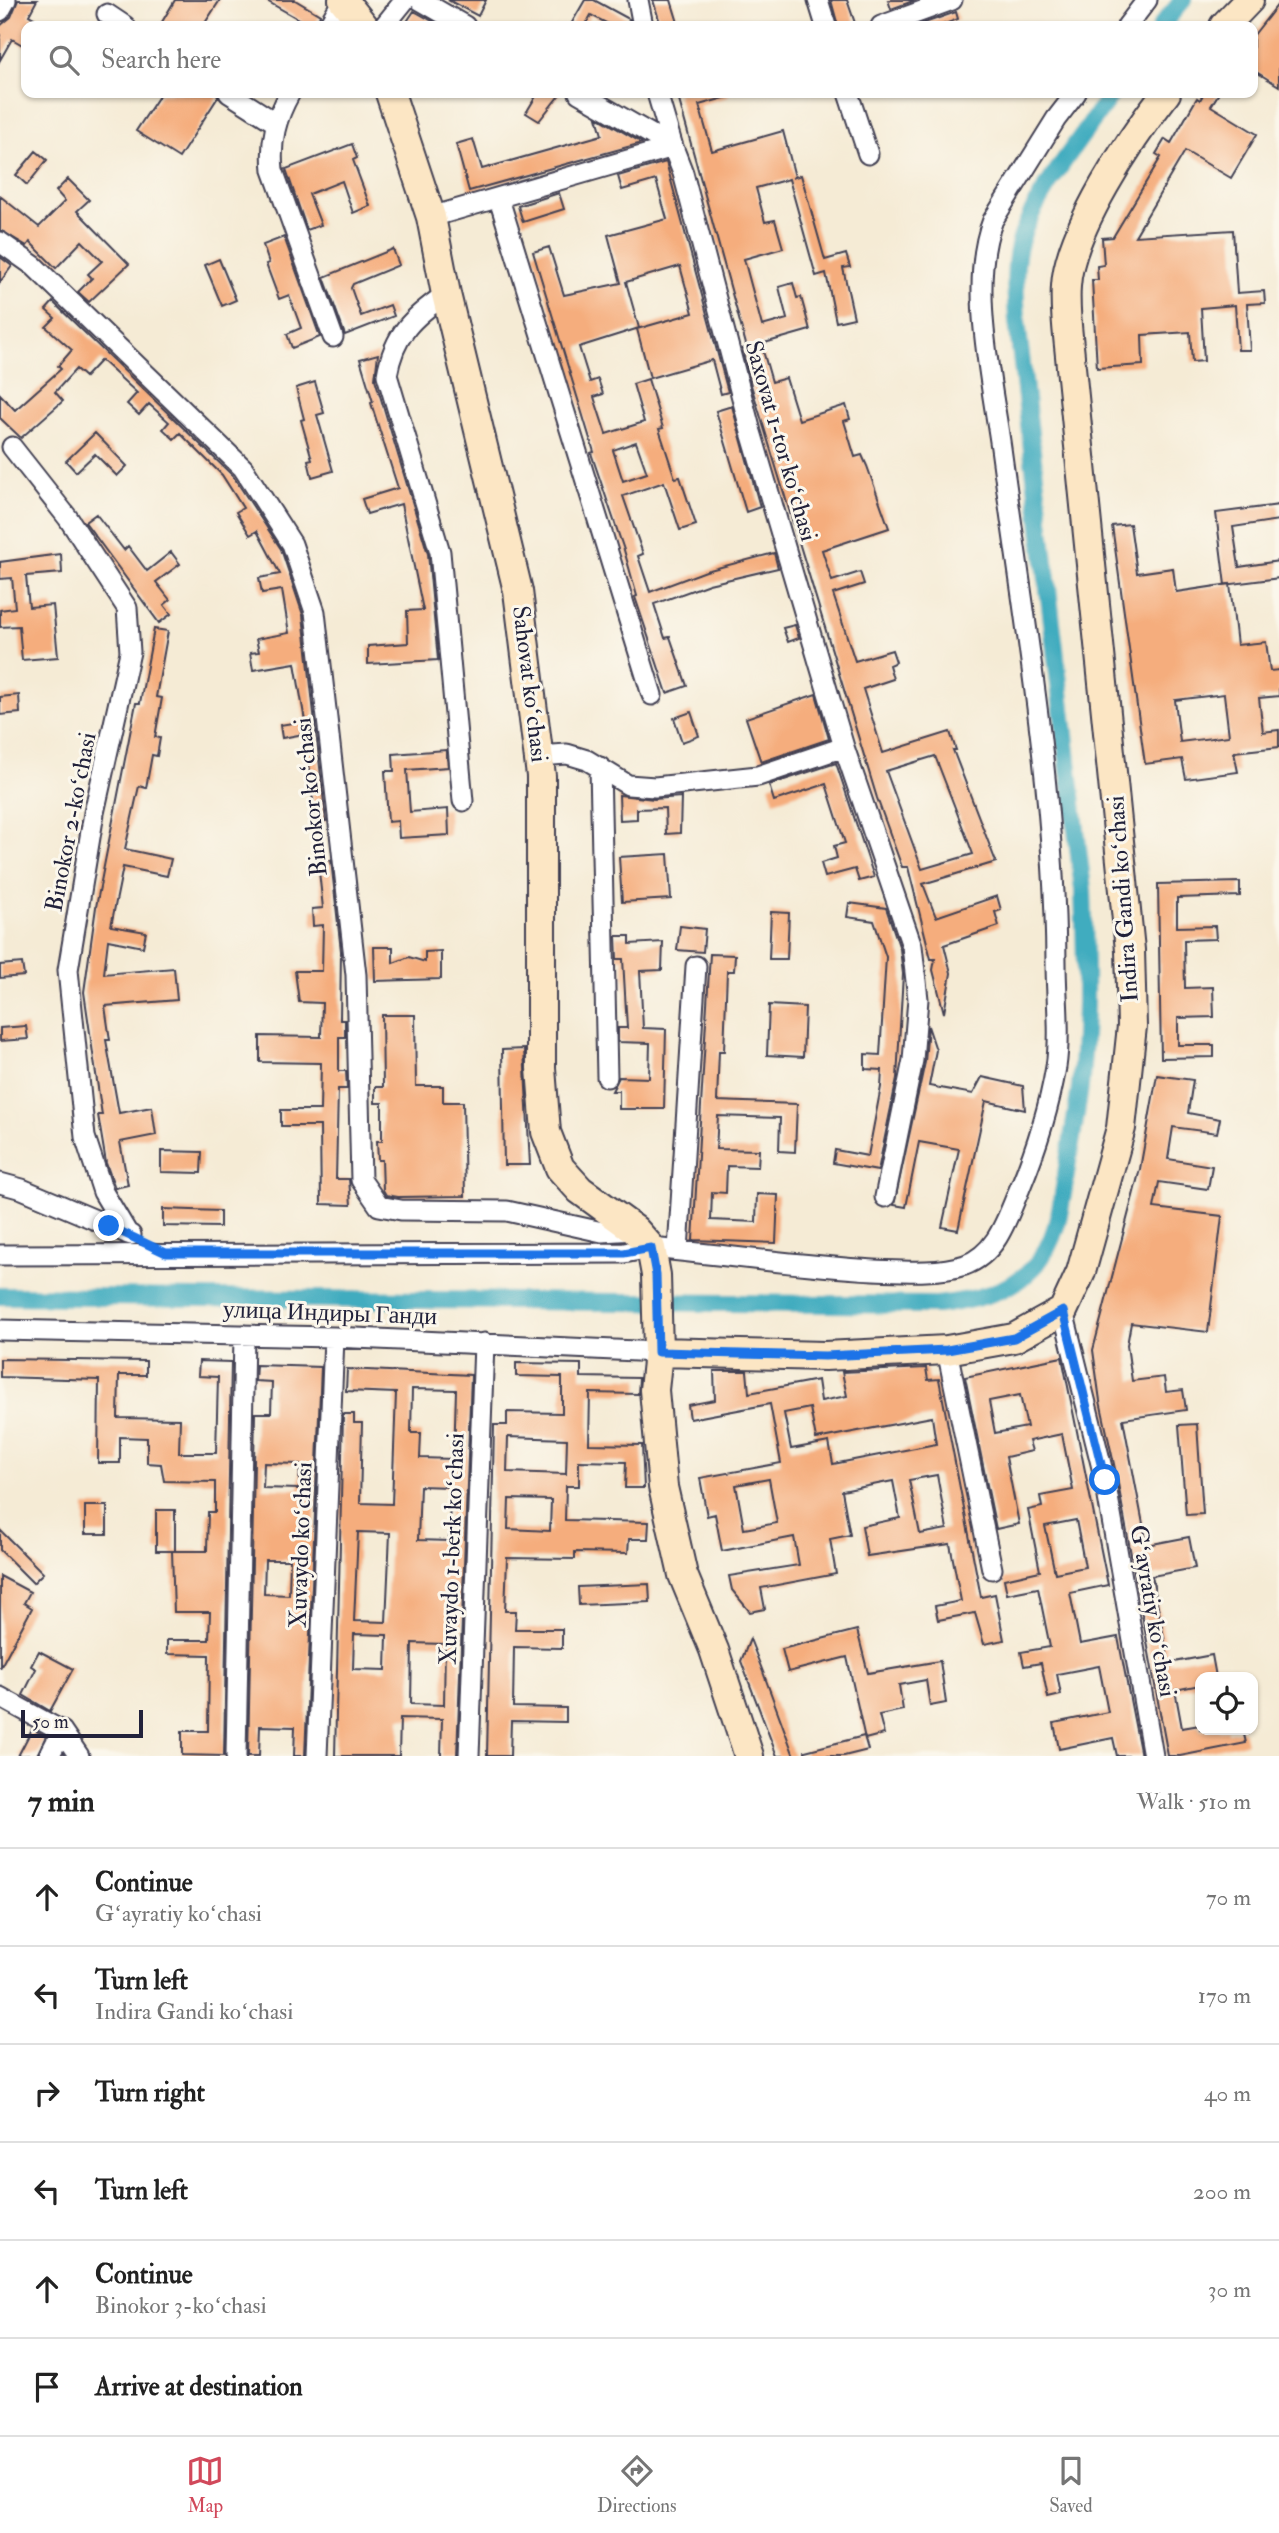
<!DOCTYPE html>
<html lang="en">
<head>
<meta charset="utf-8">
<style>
	:root { --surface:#fff; --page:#f6f6f6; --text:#222; --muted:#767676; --line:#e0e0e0; --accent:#d1495b }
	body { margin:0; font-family:"IM FELL Double Pica",serif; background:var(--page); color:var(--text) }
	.controls { position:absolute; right:21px; bottom:21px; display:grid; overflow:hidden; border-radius:14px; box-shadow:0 2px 5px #0004 }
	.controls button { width:63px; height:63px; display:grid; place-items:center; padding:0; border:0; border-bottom:2px solid var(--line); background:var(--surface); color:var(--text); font:35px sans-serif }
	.scale { position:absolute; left:21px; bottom:18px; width:122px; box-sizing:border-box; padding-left:7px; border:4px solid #22223b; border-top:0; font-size:19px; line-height:24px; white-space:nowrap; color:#22223b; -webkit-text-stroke:5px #fbf7ec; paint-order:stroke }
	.stop { position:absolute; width:21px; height:21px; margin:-16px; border:5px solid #1a73e8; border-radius:50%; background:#fff }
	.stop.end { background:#1a73e8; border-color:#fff; box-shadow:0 2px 7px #0008 }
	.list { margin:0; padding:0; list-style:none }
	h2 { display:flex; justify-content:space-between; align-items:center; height:91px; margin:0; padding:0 28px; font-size:30px }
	h2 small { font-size:23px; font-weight:400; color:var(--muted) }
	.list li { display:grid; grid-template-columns:46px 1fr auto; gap:21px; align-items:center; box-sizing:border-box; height:98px; padding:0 28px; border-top:2px solid var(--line) }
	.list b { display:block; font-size:26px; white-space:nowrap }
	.list p { margin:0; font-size:23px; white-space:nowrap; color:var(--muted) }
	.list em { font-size:23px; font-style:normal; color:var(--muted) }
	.icon { flex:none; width:38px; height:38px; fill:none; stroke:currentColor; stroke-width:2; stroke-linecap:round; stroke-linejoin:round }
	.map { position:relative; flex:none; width:1279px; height:1756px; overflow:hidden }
	.search { position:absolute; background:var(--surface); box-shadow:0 2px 5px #0004; left:21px; right:21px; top:21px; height:77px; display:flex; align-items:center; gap:18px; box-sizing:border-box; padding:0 24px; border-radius:14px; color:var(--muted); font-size:26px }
	.sheet { height:679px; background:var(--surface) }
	nav { display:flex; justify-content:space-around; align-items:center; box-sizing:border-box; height:98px; border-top:2px solid var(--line); background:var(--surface); font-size:19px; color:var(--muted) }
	nav a { display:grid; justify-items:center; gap:4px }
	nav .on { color:var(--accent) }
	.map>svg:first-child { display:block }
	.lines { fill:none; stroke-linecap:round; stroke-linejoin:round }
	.canal { stroke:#40acbf; stroke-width:18 }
	.building { fill:#f5ad7d; fill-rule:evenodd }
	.street-casing { stroke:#424052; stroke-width:23 }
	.secondary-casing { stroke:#424052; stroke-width:32 }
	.street { stroke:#fff; stroke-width:19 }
	.secondary { stroke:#fce6c4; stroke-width:28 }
	.route { stroke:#1a73e8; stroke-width:9 }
	.labels { text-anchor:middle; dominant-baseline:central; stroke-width:6; stroke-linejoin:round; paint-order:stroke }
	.street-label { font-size:24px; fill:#22223b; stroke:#fbf7ec }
</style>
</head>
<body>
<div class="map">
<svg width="1279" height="1756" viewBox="0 0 1279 1756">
	<rect width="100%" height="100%" fill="#fbf7ec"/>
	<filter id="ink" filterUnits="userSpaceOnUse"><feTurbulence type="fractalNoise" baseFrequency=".0143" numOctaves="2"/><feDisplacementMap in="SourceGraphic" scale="14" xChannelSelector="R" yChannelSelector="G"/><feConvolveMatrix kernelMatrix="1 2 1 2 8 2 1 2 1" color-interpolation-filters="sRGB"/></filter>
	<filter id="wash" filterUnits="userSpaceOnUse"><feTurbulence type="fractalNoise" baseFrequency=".00686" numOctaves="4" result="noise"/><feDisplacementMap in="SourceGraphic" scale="28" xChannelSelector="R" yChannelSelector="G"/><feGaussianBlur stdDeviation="1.57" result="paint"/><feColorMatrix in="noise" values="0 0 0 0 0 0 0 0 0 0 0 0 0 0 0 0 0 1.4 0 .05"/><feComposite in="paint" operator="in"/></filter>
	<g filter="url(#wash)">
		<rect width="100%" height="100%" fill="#f5ebd5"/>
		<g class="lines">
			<path class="canal" d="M1161 26 1183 0
				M0 1296 937 1305C970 1301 1010 1293 1034 1267 1060 1238 1062 1198 1068 1161 1073 1130 1080 1098 1082 1066 1087 1008 1085 949 1083 890L1017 321C1016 296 1013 270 1019 246 1031 198 1084 135 1112 93"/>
		</g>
		<g id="blocks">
			<path class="building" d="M18 0H37L29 15 48 26H26V47L12 39 0 60V26L11 17Z
				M175 0H220L203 26H169L162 22Z
				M265 0H295L320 15 315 26H299L302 21Z
				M448 0H486L478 16Z
				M585 0H594L629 19 631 26H612L591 15 585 26H570Z
				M653 0H671L679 26H661Z
				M831 0H847L856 26H838Z
				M888 0H916L891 9Z
				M1279 3V86L1253 70V36Z
				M414 11 441 26H404Z
				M956 12 958 19 940 26H916Z
				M161 93H217L218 97 179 158 136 131Z
				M538 93H561L539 121 526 113Z
				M677 93H728V97L699 105 712 151 783 131 795 177 792 178 801 175 825 260 846 254 850 267 843 268 854 318 836 322 826 273 816 276 789 179 756 188 765 222 775 220 783 248 744 259 762 326 787 319 779 287 793 283 797 298 801 297 810 330 761 344 772 382 786 378 799 420 846 405 850 419 844 421 855 457 862 455 867 466 889 528 822 550 832 581 860 572 864 584 833 594 855 661 892 650 896 662 889 665 893 679 863 689 883 753 950 732 956 750H953L996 862 923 884 936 917 997 896 1001 910 995 912 999 926 944 945 951 973 944 1013 933 970 935 959H931L908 867H902L877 798 751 385 742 349 747 348ZM935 756 973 854 922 869 886 771Z
				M1204 93H1219L1211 106 1257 134 1231 178 1185 151 1135 236 1233 230 1237 293 1264 291 1265 303 1247 304 1250 350H1238L1235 305 1201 308 1204 361 1192 362 1190 332 1142 335 1143 365 1097 368 1092 280H1098L1097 266 1104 265 1102 238 1113 237 1161 157 1156 154 1165 139 1171 143 1197 98 1200 100Z
				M597 117 642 143 469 191 456 144 473 139 482 169 602 135Z
				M352 144 357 158 353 160 370 206 353 213 342 181 309 194 321 225 307 230 286 169Z
				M36 151 47 160 27 185 16 175Z
				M666 162 728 392 721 394 712 360 650 378 637 329 693 313 680 266 626 282 639 328 579 347 590 382 598 379 603 394 594 397 606 434 644 422 633 384 648 379 663 428 659 429 675 478 680 477 696 525 680 530 664 482 623 496 643 554 638 556 650 592 706 571 774 553 778 568 709 584 654 604 665 638 670 637 687 686 667 693 635 597 637 596 624 550 591 453 594 452 533 252 549 247 564 295 621 283 608 235 667 219 656 180 622 190 618 176ZM636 442 647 473 623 481 613 450Z
				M68 179 89 200 77 211 129 264 89 302 78 292 92 278 88 274 102 261 82 241 56 268 30 242 27 246 0 230V196L39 227 65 201 56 191Z
				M559 193 564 209 523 222 518 206Z
				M284 237 320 337 292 348 287 334 301 328 289 295 279 299 266 264 269 263 263 245Z
				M393 249 399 265 353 284 351 288 361 316 390 305 394 316 345 335 324 277Z
				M0 257 12 266 0 282Z
				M219 259 236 300 222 306 205 265Z
				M53 302 233 476 281 549 303 615 326 821 316 823 304 734 282 738 280 725 305 721 295 663 253 670 250 653 259 652 256 639 289 633 282 590 262 593 259 578 280 574 257 531 250 535 236 512 243 508 222 475 180 433 174 439 163 429 169 422 149 404 139 415 127 404 137 393 101 360 85 377 76 369 55 392 63 401 21 438 0 418V394L15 410 61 369 58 366 72 350 46 327 55 318 46 310Z
				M378 354 375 379 428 554 438 660 368 664V646L408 643 407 611 423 610 401 504 367 514 362 499 398 488 371 403 373 402 360 359Z
				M315 382 324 413 317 415 333 471 312 477 308 460 312 459 301 420 304 419 296 388Z
				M732 406 760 507 746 512 716 411Z
				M95 433 127 466 117 476 95 454 76 472 66 461Z
				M1279 505V520L1233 527 1239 567 1279 561V578L1225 585 1216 513Z
				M96 514 124 550 128 546 147 571 171 552 180 564 156 582 170 600 164 605 171 614 159 623 85 522Z
				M1130 524 1137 573 1173 568 1176 592 1230 584 1237 645 1266 642 1270 671 1279 670V696L1259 698 1263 732 1279 730V747L1234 752 1238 772 1186 779 1182 759 1145 764 1112 526ZM1224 694 1229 736 1180 742 1175 700Z
				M61 554 62 573 26 576 29 607 53 605 58 657 22 660 19 626 0 627V610L15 608 12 578 0 579V562Z
				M795 625 799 638 788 642 783 628Z
				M154 629 168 631 156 697 162 698 155 737 160 738 157 756 152 755 146 788 139 786 125 849 171 859 167 876 123 867 111 926 146 932 143 947 108 940 104 974 174 968 177 1000 105 1006 110 1040H106L119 1113 152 1107 156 1135 120 1142 128 1185 115 1188 106 1163 98 1115H102L84 992 96 907 136 703H140Z
				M816 694 829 739 761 762 746 718Z
				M19 695 20 713 0 715V697Z
				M691 712 699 736 682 742 674 718Z
				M446 750 448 767 407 770 410 812 448 809 449 835 399 838 398 821 388 822 385 771H394L393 754Z
				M836 763 874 877 859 881 855 869 825 877 821 863 837 858 834 846 845 843 826 784 774 801 769 785Z
				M619 795 654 799 681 797 680 833 666 834 665 808 637 809V819L620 820Z
				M668 854 671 899 622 902 619 857Z
				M331 860 341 951 340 1020H345V1037H339V1071H346L347 1089H338L336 1179H349L351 1205 321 1204 320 1126H281V1110H320L321 1063 260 1062V1036L321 1037 322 1003 299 1002 295 971H322L323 925 313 926 312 909 323 908 318 862Z
				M1240 882V896L1177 898V927L1215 926 1216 939 1184 940 1185 988 1213 987 1214 1017 1178 1018V1045H1214V1057L1161 1058 1158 884Z
				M849 903 886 908 900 949 903 974 897 1078 878 1171 833 1163 835 1150 868 1156 881 1087 882 1070 865 1069V1054L880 1055 886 957 874 921 847 917Z
				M771 912 789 913 787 959H769Z
				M680 926 705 929 703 952 677 950Z
				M616 936H630V944L663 942 662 970 640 971 643 1028 666 1029 664 1109H619V1091H612L619 1077 649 1078 650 1043 618 1042V1028H627L623 959H617Z
				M374 947H393V963L409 957 425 962V952L441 951V979L375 981Z
				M710 954 735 955 734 971H727L724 1051H719L717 1101 797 1104 795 1152 779 1151 780 1118 718 1116 716 1149 759 1150 758 1167 727 1166 726 1193 712 1192 711 1220 756 1222 757 1194 778 1195 776 1243 693 1240Z
				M22 963 24 976 0 978V965Z
				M769 1005 805 1007 803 1057 767 1055Z
				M382 1015H415L416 1086H443V1102H463L465 1196 398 1197 386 1195 383 1190 382 1160H378L377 1141H382V1103H375V1087H383Z
				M26 1026 28 1039 0 1041V1028Z
				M928 1026 936 1050 929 1086 973 1094 982 1077 1023 1086 1025 1110 986 1101 958 1230 942 1227 959 1149 919 1142 906 1207 894 1205 925 1062Z
				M524 1049 530 1165H504L502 1050Z
				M1157 1075 1193 1080 1188 1113 1220 1119 1217 1133 1173 1127 1168 1159 1212 1166 1208 1189 1159 1182 1154 1208 1222 1216 1208 1332 1131 1323 1127 1345 1132 1381 1164 1377 1166 1392 1183 1390 1186 1410 1123 1419 1147 1545 1189 1537 1195 1568 1152 1576 1169 1663 1212 1655 1216 1677H1200V1685L1175 1690 1182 1728 1200 1725V1730H1227V1733L1243 1730 1246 1743 1180 1756H1168L1117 1478 1100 1401 1093 1350 1140 1169Z
				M161 1151 202 1152 201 1173 161 1172Z
				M163 1209 220 1211V1227L163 1226Z
				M1062 1357 1108 1585 1070 1593 1080 1644 1118 1637 1141 1756H1117L1113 1738 1059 1749 1054 1723 1108 1712 1099 1666 1057 1674 1061 1695 1048 1698 1041 1663 1024 1666 1021 1652 1050 1647 1038 1588 1007 1594 1004 1579 1040 1571 1028 1510 1042 1507 1040 1496 1073 1490 1062 1434 1029 1441 1032 1451 1006 1457 1019 1524 996 1529 965 1377ZM1020 1395 1027 1427 995 1433 989 1401ZM1076 1520 1085 1567 1055 1573 1045 1526Z
				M0 1359 146 1361V1375H119L118 1418 180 1419 179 1453H216L218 1377 198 1376 199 1361 231 1362 224 1756 182 1755V1731H208L209 1655 167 1654V1640H209L210 1612H174L172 1551H207L208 1512H215V1482L164 1481 161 1464 147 1463V1438L120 1437V1463H98L99 1380 0 1377Z
				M516 1363 581 1364V1377L639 1378 638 1394 590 1393 589 1444 642 1445 644 1488H625L626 1462 579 1461V1486H566L565 1520 649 1522 648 1539H629L628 1553 575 1552V1559L507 1558 505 1611H516L515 1629H562V1648L514 1647 513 1707 566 1708V1722L511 1721 510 1756H487L494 1425H507V1412L562 1413V1377L516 1376ZM508 1437 567 1439 566 1474 507 1472ZM509 1499 551 1500 550 1531 508 1529Z
				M256 1365 321 1367 305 1756H294L295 1727 260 1726 259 1756H248L255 1413H271L272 1382 255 1381ZM264 1463 300 1464 299 1489 263 1488ZM265 1560H290L289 1595 264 1594Z
				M926 1368 928 1380 939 1379 981 1597 995 1594 1004 1640 984 1644 975 1613 938 1620 935 1606 961 1601 950 1544 867 1556 862 1526 900 1518 893 1481 842 1491 850 1535 830 1539 836 1574 761 1588 765 1609 750 1612 732 1590 729 1576 799 1565 794 1537 722 1551 715 1514 707 1516 700 1478 781 1463 770 1404 690 1419 688 1405 715 1400 714 1371H747L749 1393 818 1380 821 1401 847 1396 842 1372ZM810 1408 816 1439 932 1417 936 1444 833 1464 829 1442 791 1449 784 1413ZM937 1475 947 1529 920 1534 909 1480ZM769 1479 777 1523 744 1529 736 1485Z
				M347 1369 471 1375 457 1756H441L442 1719 400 1718 399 1756H335L343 1414H354V1423H362L360 1503 392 1504 396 1393 346 1391ZM412 1389 456 1390 454 1459 420 1458 421 1433H411ZM420 1486 450 1487 449 1541 418 1540ZM358 1532 390 1533 386 1622 354 1621ZM354 1634 387 1635 386 1670 353 1669ZM412 1643 445 1644 444 1705 411 1704Z
				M1197 1424 1203 1514 1186 1515 1179 1425Z
				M85 1506H107V1534H85Z
				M156 1510H175V1551H156Z
				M0 1530 43 1573 33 1583 0 1550Z
				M0 1576 30 1592 24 1603 32 1608 0 1668Z
				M649 1584 650 1602 579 1605 578 1587Z
				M857 1630 868 1673 940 1661 946 1703 930 1706 926 1680 899 1685 903 1710 879 1715 884 1734 865 1739 847 1657 788 1672 782 1649Z
				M750 1639 763 1672 794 1756H777L741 1661Z
				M39 1651 73 1669 50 1711 23 1695 36 1669 31 1666Z
				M32 1729 46 1736 37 1755 18 1756Z
				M864 1736 868 1750 844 1756H805V1751Z"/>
		</g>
	</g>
	<g filter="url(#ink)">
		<use href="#blocks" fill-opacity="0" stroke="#424052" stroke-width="2"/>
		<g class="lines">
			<defs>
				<path id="street" d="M420 0 465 26
					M638 0 643 26
					M818 0 826 26
					M0 11 6 0
					M107 14 125 26
					M328 26 343 0
					M384 26 405 0
					M881 26 952 0
					M1127 26 1147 0
					M229 93 276 123
					M290 93C276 118 270 141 273 170L333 337
					M579 93 673 147
					M657 93 673 147
					M848 93 868 154
					M499 199 652 695
					M431 217 673 147 683 173 751 432 844 747 912 946 918 999 913 1060 885 1197
					M0 242 34 266 243 468 292 544 315 612 356 975 361 1180 379 1206 401 1210 507 1211 602 1232 635 1230
					M446 294C413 317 394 334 387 375L440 552 463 801
					M12 447 68 518 127 608 130 652 94 813 68 970 85 1137 103 1192 128 1234
					M539 756 567 754 587 760 628 785 655 787 758 776 844 747
					M600 767 607 1077
					M0 1183 22 1189 131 1235
					M678 1250 696 966
					M0 1255 624 1253 651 1248C726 1255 799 1266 874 1270 903 1271 937 1274 965 1265 998 1253 1007 1217 1020 1188 1036 1149 1049 1109 1056 1067 1061 1034 1056 996 1056 963 1055 791 1024 618 1001 448 992 383 968 281 993 220L1056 119 1076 93
					M1063 1311 1105 1480 1153 1756
					M0 1330 334 1337 658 1352
					M947 1350 992 1569
					M0 1697 62 1731 79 1756
					M49 1756 62 1731
					M236 1756 244 1335
					M317 1756 334 1337
					M469 1756 484 1343"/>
				<path id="secondary" d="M343 0 364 26
					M1224 26 1249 0
					M390 93 431 217 446 294 518 591 541 776V1068L546 1132 560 1168 580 1190 635 1230 651 1248 656 1275 658 1352 654 1390 663 1487 683 1575 714 1650 749 1756
					M658 1352 825 1356 947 1350 1014 1338 1063 1311 1081 1272 1121 1128 1132 1026 1130 950 1071 367C1069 340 1064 313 1066 286 1069 230 1132 137 1166 93"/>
			</defs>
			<use href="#street" class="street-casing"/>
			<use href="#secondary" class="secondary-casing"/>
			<use href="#street" class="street"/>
			<use href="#secondary" class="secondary"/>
		</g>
	</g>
	<g class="lines" filter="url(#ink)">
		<path class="route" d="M109 1226 166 1253H624L651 1248 656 1275 658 1352 825 1356 947 1350 1014 1338 1063 1311 1105 1480"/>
	</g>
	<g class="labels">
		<g class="street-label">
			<text transform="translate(781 441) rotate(74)">Saxovat 1-tor koʻchasi</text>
			<text transform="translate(530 684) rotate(83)">Sahovat koʻchasi</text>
			<text transform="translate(311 797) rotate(-96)">Binokor koʻchasi</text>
			<text transform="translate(71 822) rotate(-79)">Binokor 2-koʻchasi</text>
			<text transform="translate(1123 899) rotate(-94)">Indira Gandi koʻchasi</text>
			<text transform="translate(330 1313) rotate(2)">улица Индиры Ганди</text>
			<text transform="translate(301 1545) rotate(-88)">Xuvaydo koʻchasi</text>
			<text transform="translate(452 1549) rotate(-88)">Xuvaydo 1-berk koʻchasi</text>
			<text transform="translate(1153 1611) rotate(80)">Gʻayratiy koʻchasi</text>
		</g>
	</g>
</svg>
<div class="controls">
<button><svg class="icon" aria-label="locate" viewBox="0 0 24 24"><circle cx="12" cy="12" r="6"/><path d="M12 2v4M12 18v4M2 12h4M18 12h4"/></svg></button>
</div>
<div class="scale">50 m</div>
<div class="stop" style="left:1105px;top:1480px"></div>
<div class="stop end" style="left:109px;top:1226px"></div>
<div class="search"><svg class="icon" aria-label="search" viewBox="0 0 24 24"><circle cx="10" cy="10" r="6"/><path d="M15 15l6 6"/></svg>Search here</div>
</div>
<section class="sheet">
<h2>7 min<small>Walk · 510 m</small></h2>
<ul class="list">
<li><svg class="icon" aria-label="ahead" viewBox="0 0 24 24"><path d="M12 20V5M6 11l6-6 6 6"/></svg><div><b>Continue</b><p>Gʻayratiy koʻchasi</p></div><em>70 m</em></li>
<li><svg class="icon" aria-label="left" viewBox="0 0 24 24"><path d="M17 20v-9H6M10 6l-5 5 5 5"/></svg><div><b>Turn left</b><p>Indira Gandi koʻchasi</p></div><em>170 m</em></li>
<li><svg class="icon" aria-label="right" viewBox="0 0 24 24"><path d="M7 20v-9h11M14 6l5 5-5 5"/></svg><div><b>Turn right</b></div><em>40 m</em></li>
<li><svg class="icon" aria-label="left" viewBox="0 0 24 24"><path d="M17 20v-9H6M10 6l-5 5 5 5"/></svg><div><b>Turn left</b></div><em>200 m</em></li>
<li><svg class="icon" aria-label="ahead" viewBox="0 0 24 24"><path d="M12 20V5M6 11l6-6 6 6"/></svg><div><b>Continue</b><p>Binokor 3-koʻchasi</p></div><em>30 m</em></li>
<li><svg class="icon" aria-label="arrive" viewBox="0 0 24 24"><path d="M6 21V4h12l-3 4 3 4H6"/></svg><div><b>Arrive at destination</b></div></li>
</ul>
</section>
<nav>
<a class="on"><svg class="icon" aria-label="map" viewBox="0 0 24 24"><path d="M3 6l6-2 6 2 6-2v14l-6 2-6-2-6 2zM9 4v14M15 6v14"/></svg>Map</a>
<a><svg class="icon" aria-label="directions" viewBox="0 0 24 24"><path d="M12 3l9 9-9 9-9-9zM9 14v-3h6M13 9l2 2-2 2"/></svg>Directions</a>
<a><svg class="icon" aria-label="saved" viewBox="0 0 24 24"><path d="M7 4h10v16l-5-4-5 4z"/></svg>Saved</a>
</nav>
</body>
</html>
